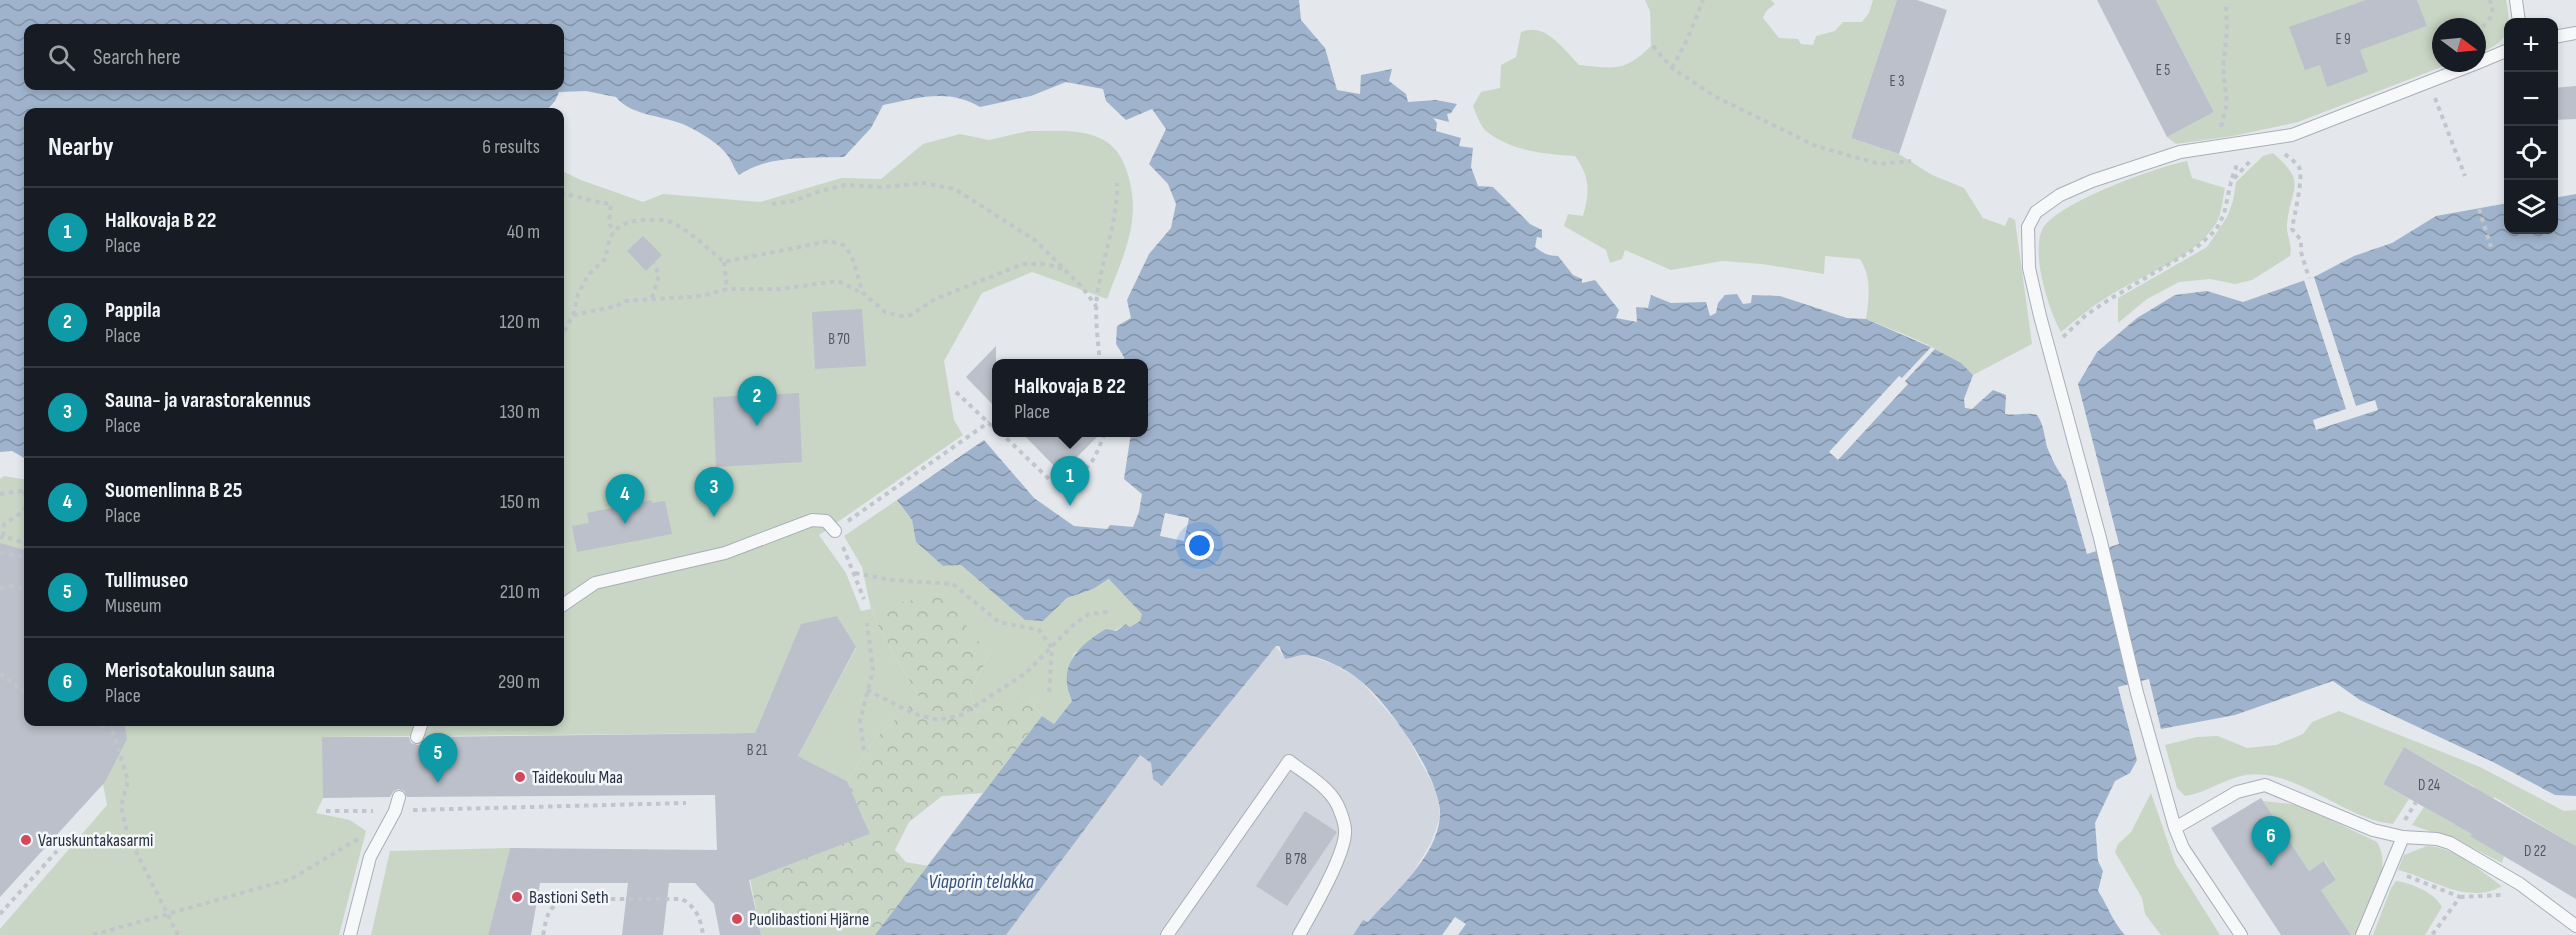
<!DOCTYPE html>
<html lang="en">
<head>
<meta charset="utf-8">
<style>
	:root { --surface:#171b24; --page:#20242c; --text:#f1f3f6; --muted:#9ea1a6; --line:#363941; --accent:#2563eb }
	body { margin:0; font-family:"Sofia Sans Condensed",sans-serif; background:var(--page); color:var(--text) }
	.controls { position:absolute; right:18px; top:18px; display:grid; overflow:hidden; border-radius:12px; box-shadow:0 3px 9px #0003 }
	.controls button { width:54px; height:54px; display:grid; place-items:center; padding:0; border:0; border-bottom:2px solid var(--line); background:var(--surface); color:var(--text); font:30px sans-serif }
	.compass { position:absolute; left:2432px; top:18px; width:54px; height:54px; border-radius:50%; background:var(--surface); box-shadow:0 3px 9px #0003; rotate:106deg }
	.you { position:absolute; left:1200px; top:546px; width:21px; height:21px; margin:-15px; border:4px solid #fff; border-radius:50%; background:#1a73e8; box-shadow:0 0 0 9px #1a73e833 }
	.badge { display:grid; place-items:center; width:39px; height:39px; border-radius:50%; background:var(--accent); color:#fff; font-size:20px; font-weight:700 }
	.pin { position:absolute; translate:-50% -50px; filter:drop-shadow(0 2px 3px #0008) }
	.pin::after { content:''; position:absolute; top:32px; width:21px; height:18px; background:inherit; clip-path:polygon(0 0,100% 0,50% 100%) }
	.popup { position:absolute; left:992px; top:359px; width:156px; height:78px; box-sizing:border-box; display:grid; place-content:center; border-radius:12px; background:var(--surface); filter:drop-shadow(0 2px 4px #0005); font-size:20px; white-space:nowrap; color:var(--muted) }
	.popup b { font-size:22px; color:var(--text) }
	.popup::after { content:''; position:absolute; left:50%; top:100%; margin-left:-12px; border:12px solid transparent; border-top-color:var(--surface) }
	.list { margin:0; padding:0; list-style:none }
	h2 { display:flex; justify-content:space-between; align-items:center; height:78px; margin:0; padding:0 24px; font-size:26px }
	h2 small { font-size:20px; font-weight:400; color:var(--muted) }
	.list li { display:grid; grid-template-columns:39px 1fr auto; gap:18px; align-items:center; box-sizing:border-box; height:90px; padding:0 24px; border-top:2px solid var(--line) }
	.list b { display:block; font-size:22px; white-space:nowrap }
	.list p { margin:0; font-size:20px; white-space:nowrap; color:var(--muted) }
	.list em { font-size:20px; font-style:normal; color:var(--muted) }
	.icon { flex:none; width:33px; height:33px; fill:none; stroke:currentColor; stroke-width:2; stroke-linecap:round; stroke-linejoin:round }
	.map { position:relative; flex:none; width:2576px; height:935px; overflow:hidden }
	.search { position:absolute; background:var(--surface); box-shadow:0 3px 9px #0003; left:24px; top:24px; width:540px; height:66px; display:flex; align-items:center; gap:15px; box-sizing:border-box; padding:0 21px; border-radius:12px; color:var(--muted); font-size:22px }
	.panel { position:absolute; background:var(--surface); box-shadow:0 3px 9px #0003; left:24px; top:108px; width:540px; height:618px; border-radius:12px }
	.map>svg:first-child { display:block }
	.built { fill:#d2d6de }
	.green { fill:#c9d6c5 }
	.forest { fill:url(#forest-crowns) }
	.water { fill:url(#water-waves); fill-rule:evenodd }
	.pier { fill:#e4e7ec }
	.building { fill:#bbc0ca }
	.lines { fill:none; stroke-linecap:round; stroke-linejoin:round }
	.lane-casing { stroke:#a9aeb7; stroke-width:14 }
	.path { stroke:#c2c5cb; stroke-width:4; stroke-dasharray:4.5 4.5; stroke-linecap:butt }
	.lane { stroke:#f7f8fa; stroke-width:12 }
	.poi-dot { fill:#d1495b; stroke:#f4f6f9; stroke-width:2 }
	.labels { text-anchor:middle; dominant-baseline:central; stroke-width:5; stroke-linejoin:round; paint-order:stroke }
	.number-label { font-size:15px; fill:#4f5766 }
	.poi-label { font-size:18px; fill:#2b3445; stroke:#f4f6f9; text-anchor:start }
	.water-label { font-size:20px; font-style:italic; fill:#34527a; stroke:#f4f6f9 }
</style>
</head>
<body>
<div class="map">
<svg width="2576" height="935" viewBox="0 0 2576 935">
	<defs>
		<pattern id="forest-crowns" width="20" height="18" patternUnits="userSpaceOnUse" patternTransform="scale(1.5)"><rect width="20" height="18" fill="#c9d6c5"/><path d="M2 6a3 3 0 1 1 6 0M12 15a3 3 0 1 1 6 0" fill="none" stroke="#adb8ab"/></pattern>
		<pattern id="water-waves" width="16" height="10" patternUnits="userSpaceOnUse" patternTransform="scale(1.5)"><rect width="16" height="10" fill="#9fb4cc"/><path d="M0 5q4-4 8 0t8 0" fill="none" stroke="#8293a7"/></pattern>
	</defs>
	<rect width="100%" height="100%" fill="#e4e7ec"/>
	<path class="built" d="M1276 646 1285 659 1305 654 1335 665 1359 679 1403 729 1437 792 1440 817 1431 843 1409 879 1368 922 1363 920 1353 935H874L1042 716 1054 724 1072 701 1151 763 1153 779 1162 786Z"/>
	<path class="green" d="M1645 0H1771L1775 4 1766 11 1763 18 1779 38 1798 39 1801 44 1813 45 1816 36 1835 31 1843 22H1862L1869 13 1873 0H1897L1851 138 1899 154 1932 175 1964 188 1983 218 2005 226 2009 217 2015 220 2032 344 1973 375C1944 347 1902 334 1866 319 1869 297 1872 278 1860 259L1825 256 1824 274 1762 264 1722 261 1671 270 1625 250 1622 259 1610 263 1606 250 1564 226 1568 214 1583 216C1590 192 1590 176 1575 156 1544 154 1511 151 1486 131 1480 126 1476 113 1473 106L1481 92 1500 88 1501 65 1516 57 1521 32C1546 22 1563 49 1579 65 1613 68 1624 73 1651 46L1650 11Z
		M2156 0H2506C2513 31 2507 43 2477 54V27H2441V63H2452L2298 122 2233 136 2176 144 2167 137 2214 112Z
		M1028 131C1052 131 1080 128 1102 139 1117 147 1123 159 1128 175 1142 221 1123 256 1107 299L1032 272 982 293 944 361 954 420 963 435 819 535 846 573 861 611 871 609 862 567 844 536 897 500 912 520 916 542 943 566 961 565 1025 620 1043 621 1067 598 1093 589 1110 579 1143 614 1140 621 1130 627 1126 624 1074 653C1068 669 1065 684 1072 701L1054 724 1042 716 1028 698H1012L977 713 970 692 989 655 871 609 881 632 919 697 874 740 847 781 798 756 856 648 837 616 801 625 755 733 323 737V798L316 813 350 820 366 831 339 935H0V929L107 805 103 784 0 774V479L4 476 28 480V722H560V170L581 180 643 202 663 194 760 202 841 178 881 179 923 144 960 134 989 140Z
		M2273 153C2308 184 2291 185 2287 224 2286 235 2293 245 2290 256L2252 280 2235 284 2210 279 2179 282 2147 299 2118 323V298L2207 247 2227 217 2233 201 2236 182 2263 156Z
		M2187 161 2192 178 2225 188C2222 202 2222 217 2213 228 2188 261 2144 274 2109 296 2092 306 2077 319 2061 332 2049 311 2031 254 2042 230 2055 203 2157 167 2187 161Z
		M2339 711 2480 767 2564 811 2576 810V846L2494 797 2471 836 2504 856 2502 863 2463 843 2412 825 2424 807 2454 824 2475 787 2404 747 2383 784 2409 799 2393 824C2344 819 2296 768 2246 775 2225 778 2207 793 2185 796L2177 788 2165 745 2197 737 2218 736 2247 748 2276 745 2303 734 2312 722Z
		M2151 793 2175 863 2220 935H2161L2145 914 2142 898 2115 852 2118 844 2131 832Z
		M2263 801 2300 805 2377 842C2394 870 2368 908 2357 935H2351L2321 890 2336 880 2325 861 2309 871Z
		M2427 846C2456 847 2479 870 2502 886 2468 906 2431 878 2398 870L2404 855Z
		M510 848 488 935H371L390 851Z
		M2396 881C2412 883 2435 893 2442 907L2425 935H2373L2391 888Z"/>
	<path class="forest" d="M942 594 989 655 970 692 977 713 1012 697 1028 698 1042 716 983 793 942 796 909 822 895 850 906 862 928 866 875 935H761L750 879 870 834 847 781 874 740 919 697 881 632 871 609Z"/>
	<path class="water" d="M0 0H1299L1301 20 1325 48 1337 90 1360 94 1361 75 1392 69 1389 81 1406 94 1408 102 1436 100 1457 104 1451 113 1447 114 1449 122 1433 118 1437 123 1436 131 1461 138 1459 146 1473 148 1471 167 1478 186 1493 187 1530 224 1542 230V238L1537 237 1535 247C1543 253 1548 256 1558 256L1573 275 1582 279V283L1595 280 1619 310 1616 318 1637 322 1636 307 1648 308 1651 295 1671 303 1706 302 1710 316 1716 313 1718 303 1725 295 1737 294 1743 304 1751 303 1752 295 1780 296 1847 318 1866 319 1935 349 1961 363 1973 375 1964 399 1965 408 1972 409 1993 390 2006 395 2005 414C2017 416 2025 412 2037 415 2044 425 2044 435 2047 447 2052 459 2058 472 2066 481L2087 554 2119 544 2078 384 2097 352 2137 318 2175 295 2207 291 2243 302 2314 277 2354 256 2392 243 2436 216 2508 203V230H2554V198L2576 194V796L2555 795 2493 762 2360 700 2333 681 2235 715 2161 729 2149 679 2118 687 2137 760 2130 773 2115 781 2095 823 2098 861 2103 871 2098 891C2108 906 2112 921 2125 935H1353L1363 920 1368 922C1394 893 1436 858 1440 817 1443 780 1387 700 1357 678 1344 668 1324 658 1307 655 1302 654 1292 658 1285 659L1279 646H1276L1162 786 1153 779 1151 763 1140 755 1006 935H875L1042 716 1054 724 1072 701C1056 666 1079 645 1106 629L1116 631 1126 624 1130 627 1140 621 1142 614 1109 579 1093 589 1067 598 1043 621 1025 620 961 565 943 566 916 542 912 520 897 500 984 440 1034 498 1074 526 1107 529 1110 525 1133 527 1139 512 1142 494 1124 479 1131 433 1144 432V364L1124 363V357L1116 344 1117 326 1131 318 1127 300 1149 254 1171 228 1176 204 1168 184 1149 164 1166 129 1152 109 1126 120 1106 101 1103 89 1066 82 1031 96 980 107C948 88 918 98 883 105L871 128 844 157C811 158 767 155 739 175 734 169 733 163 728 156 719 143 701 133 687 126 665 115 632 117 616 97L586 91 559 92 555 101 547 110H533L530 112H28V460L12 451 0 452ZM28 28H560V86H28ZM1165 513 1189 518 1184 541 1160 536Z"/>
	<path class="pier" d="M2314 277 2356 406 2375 400 2378 410 2316 430 2313 420 2346 409 2304 280Z
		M1931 347 1935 349 1905 381 1908 384 1838 460 1829 452 1899 376 1902 378Z
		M1455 917 1466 924 1458 935H1442Z"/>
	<path class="building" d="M1897 0H1917L1947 10 1899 154 1851 138Z
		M2097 0H2156L2214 112 2167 137Z
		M2366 0H2417L2427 26 2360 50 2368 72 2327 87 2320 65 2305 70 2289 27Z
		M2576 86V119L2553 120V88Z
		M643 236 662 255 646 271 627 251Z
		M862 309 866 366 815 369 812 312Z
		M996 346V408L966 377Z
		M799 393 802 462 716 467 713 397Z
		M1021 432H1102L1061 473Z
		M651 500 652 503 665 501 672 534 577 552 572 526 589 523 587 513Z
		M0 543 28 551V722H124L127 739 105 782 0 897Z
		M837 616 856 647 798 756 847 781 870 834 749 880 761 935H720L714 904 695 883H669L663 935H622L628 883H540L531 935H488L510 848 717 850 715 795 407 797 404 791 398 789 393 792 390 797 323 798 322 737H409L411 743 418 745 423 743 426 737 755 733 801 624Z
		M2404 747 2576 846V899L2470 836 2472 834 2383 784Z
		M2261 798 2309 871 2324 861 2336 880 2321 890 2351 935H2281L2227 853 2211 828Z
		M1305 811 1337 832 1287 906 1256 886Z"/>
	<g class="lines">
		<defs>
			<path id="lane" d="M2516 0 2519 22
				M2554 37 2576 33
				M2477 63 2508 50
				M560 607 595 583 725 553 812 520 826 521 835 531
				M417 737 422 722
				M2175 828 2237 792 2265 785 2373 830 2403 837 2437 839 2450 843 2520 884 2576 926
				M350 935 370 857 395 811 399 797
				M1167 935 1289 761C1304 773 1328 786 1337 804 1340 810 1345 823 1345 830 1347 852 1311 914 1299 935
				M2241 935 2183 848 2175 828 2137 693 2100 538 2040 316 2029 268 2028 227 2036 212 2060 195 2092 181 2180 152 2292 135 2477 63
				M2362 935 2403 837"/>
		</defs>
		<use href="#lane" class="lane-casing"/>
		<path class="path" d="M2477 34 2491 17 2493 6 2489 0
			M1653 46 1672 68 1716 97 1816 146 1879 164 1911 161
			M1672 68 1687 40 1703 0
			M2435 98 2465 176
			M2221 127 2227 103 2223 68 2227 31 2226 3
			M2285 154C2289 158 2296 162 2299 167 2304 177 2294 216 2292 229L2301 240V252L2309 278
			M2232 178 2236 168 2235 163
			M560 193C577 196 593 202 611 204L609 221 613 233
			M772 204 794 201 817 192 845 185 884 187 923 183 955 189 1036 241 1082 287 1096 306
			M2479 209 2491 247
			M724 262 727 289
			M652 298 659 275 653 263
			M573 315 617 306 624 301 702 296 727 289H780L838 281 862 293
			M2063 337 2086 315 2110 299 2196 248 2216 230 2224 214 2231 182 2251 160
			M560 339 573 315 578 294 588 275 606 258C608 229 621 220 648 220 655 220 664 219 671 222 691 232 707 248 724 262L829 241 843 245 851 254 863 293 885 312 900 316 911 315 935 299 1023 264H1046L1064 269
			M1100 364C1098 337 1093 310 1099 284 1105 250 1118 218 1117 183
			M956 392 996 430
			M1000 432 1051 481C1087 477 1093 465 1105 432
			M24 491 28 503
			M0 494 28 490
			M848 521 989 422
			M3 536 4 524 23 512 28 502
			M0 538 3 536 28 544
			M843 547 864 599
			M0 553 28 557
			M855 573 891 580 953 584 999 622 1039 630 1052 648 1049 694
			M0 588 11 586 28 589
			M0 674 28 694
			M867 690 915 714 938 720 961 715 1026 673 1072 626 1089 614 1108 612
			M83 722 111 727
			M110 722 128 781 121 806 128 836 178 935
			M864 750 860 721 873 670 867 623
			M413 810 686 803
			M326 811H373
			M2405 820 2416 802
			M2407 876 2460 897 2432 935
			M2460 897 2501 895
			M0 914 57 851
			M93 935 291 879 358 839
			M543 935C547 915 548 905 568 899H682C696 907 701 919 703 935"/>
		<use href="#lane" class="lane"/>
	</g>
	<g class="poi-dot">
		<circle cx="520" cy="777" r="6"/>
		<circle cx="26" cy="840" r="6"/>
		<circle cx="517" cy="897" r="6"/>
		<circle cx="737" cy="919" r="6"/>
	</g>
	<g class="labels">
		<g class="number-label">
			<text x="2343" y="39">E 9</text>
			<text x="2163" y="70">E 5</text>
			<text x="1897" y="81">E 3</text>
			<text x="839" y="339">B 70</text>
			<text x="757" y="750">B 21</text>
			<text x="2429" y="785">D 24</text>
			<text x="2535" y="851">D 22</text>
			<text x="1296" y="859">B 78</text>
		</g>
		<g class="poi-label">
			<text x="532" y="777">Taidekoulu Maa</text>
			<text x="38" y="840">Varuskuntakasarmi</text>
			<text x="529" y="897">Bastioni Seth</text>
			<text x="749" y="919">Puolibastioni Hjärne</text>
		</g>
		<g class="water-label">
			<text x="981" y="882">Viaporin telakka</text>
		</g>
	</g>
</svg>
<div class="controls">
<button>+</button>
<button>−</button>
<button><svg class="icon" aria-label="locate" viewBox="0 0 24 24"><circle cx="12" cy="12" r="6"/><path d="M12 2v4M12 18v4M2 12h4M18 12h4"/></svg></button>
<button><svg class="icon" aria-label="layers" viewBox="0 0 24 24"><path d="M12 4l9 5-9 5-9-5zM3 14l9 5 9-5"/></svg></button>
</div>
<svg class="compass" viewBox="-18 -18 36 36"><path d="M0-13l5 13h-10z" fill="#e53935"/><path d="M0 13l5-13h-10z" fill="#9ea1a6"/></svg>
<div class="you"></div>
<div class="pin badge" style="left:1070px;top:506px;background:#0f9aa8">1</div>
<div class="popup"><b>Halkovaja B 22</b>Place</div>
<div class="pin badge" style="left:757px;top:426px;background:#0f9aa8">2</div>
<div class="pin badge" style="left:714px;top:517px;background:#0f9aa8">3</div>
<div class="pin badge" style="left:625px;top:524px;background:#0f9aa8">4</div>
<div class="pin badge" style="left:438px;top:783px;background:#0f9aa8">5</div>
<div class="pin badge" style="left:2271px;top:866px;background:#0f9aa8">6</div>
<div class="search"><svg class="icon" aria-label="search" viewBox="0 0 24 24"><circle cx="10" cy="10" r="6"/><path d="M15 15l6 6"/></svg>Search here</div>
<section class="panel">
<h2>Nearby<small>6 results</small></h2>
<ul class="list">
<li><span class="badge" style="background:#0f9aa8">1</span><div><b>Halkovaja B 22</b><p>Place</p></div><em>40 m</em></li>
<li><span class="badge" style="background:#0f9aa8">2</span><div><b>Pappila</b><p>Place</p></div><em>120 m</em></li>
<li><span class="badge" style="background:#0f9aa8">3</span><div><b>Sauna- ja varastorakennus</b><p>Place</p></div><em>130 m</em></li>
<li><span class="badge" style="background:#0f9aa8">4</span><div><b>Suomenlinna B 25</b><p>Place</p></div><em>150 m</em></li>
<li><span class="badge" style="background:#0f9aa8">5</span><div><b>Tullimuseo</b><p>Museum</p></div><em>210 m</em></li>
<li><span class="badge" style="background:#0f9aa8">6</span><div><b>Merisotakoulun sauna</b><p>Place</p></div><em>290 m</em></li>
</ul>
</section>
</div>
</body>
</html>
